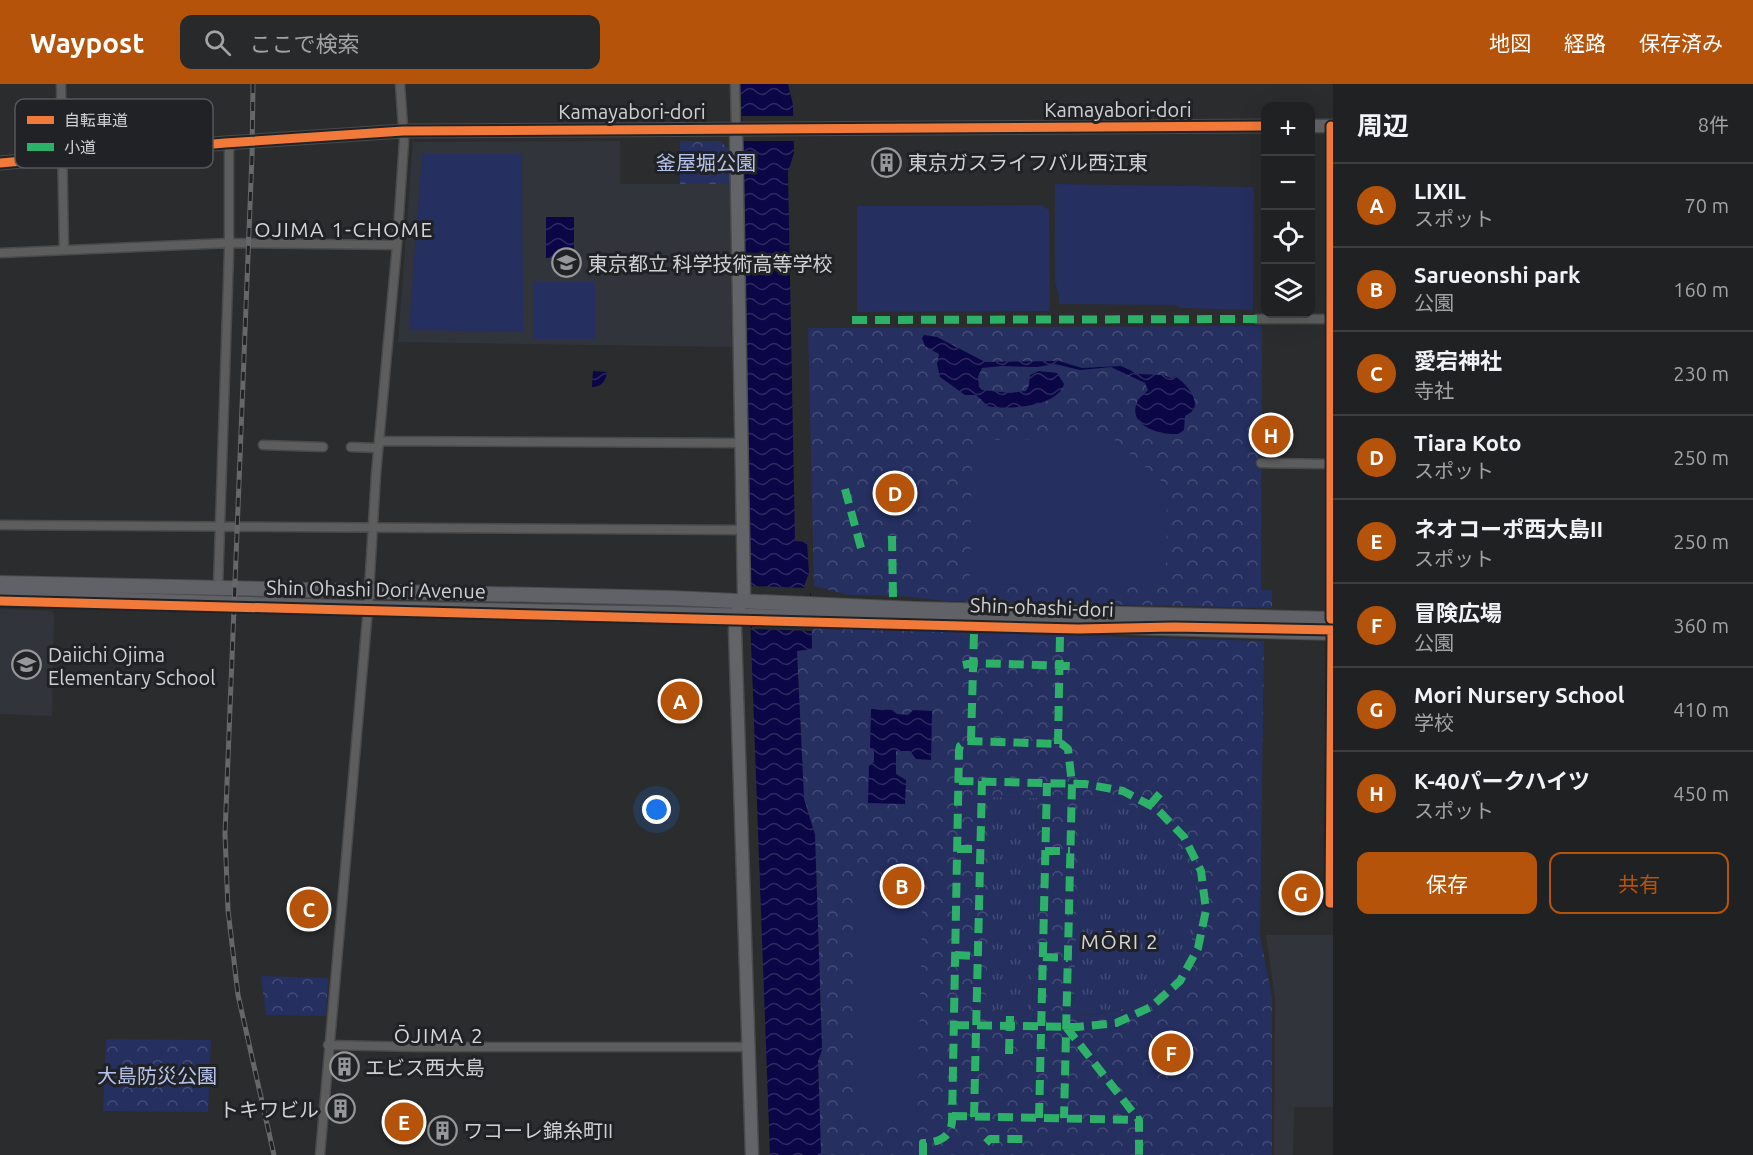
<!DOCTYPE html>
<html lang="ja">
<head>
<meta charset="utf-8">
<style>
	:root { --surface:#202122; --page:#28292a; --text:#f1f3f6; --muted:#a2a3a5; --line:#3d3e40; --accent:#b45309 }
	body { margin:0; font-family:Ubuntu,"Noto Sans JP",sans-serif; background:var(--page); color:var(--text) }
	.controls { position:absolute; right:18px; top:18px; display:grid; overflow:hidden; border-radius:12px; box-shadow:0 6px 24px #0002 }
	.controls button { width:54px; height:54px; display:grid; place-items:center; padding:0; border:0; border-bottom:2px solid var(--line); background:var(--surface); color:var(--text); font:30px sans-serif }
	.you { position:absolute; left:657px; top:726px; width:21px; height:21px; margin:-15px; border:4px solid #fff; border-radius:50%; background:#1a73e8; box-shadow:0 0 0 9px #1a73e833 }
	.badge { display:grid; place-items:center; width:39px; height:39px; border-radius:50%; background:var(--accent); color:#fff; font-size:20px; font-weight:700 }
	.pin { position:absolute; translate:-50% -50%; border:3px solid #fff; box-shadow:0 2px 6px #0006 }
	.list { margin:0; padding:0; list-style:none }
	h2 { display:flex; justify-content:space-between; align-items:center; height:78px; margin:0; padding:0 24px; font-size:26px }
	h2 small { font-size:20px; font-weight:400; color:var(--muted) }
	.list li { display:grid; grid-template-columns:39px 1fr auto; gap:18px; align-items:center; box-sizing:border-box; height:84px; padding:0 24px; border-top:2px solid var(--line) }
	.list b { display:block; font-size:22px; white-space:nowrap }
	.list p { margin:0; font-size:20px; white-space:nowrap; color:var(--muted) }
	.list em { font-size:20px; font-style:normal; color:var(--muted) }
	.actions { display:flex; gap:12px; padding:18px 24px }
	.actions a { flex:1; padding:14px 0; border:2px solid var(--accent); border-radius:12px; text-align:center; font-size:21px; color:var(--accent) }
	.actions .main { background:var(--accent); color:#fff }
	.icon { flex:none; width:33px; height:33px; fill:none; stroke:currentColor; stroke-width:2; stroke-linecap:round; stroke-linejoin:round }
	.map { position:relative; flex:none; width:1333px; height:1071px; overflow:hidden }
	header { display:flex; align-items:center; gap:36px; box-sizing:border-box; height:84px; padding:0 30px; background:var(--accent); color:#fff }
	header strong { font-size:28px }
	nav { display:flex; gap:33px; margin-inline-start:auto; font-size:21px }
	.search { width:420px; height:54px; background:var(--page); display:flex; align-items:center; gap:15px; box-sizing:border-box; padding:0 21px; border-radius:12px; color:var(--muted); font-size:22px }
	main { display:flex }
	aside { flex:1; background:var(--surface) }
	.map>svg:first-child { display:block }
	.built { fill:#31343b }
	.grass { fill:url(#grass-tufts) }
	.park { fill:url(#park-crowns); fill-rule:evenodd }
	.pitch { fill:#252f60 }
	.water { fill:url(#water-waves) }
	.pier { fill:#2b2c2d }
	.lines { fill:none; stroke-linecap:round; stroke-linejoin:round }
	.street-casing { stroke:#494a4b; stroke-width:11 }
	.secondary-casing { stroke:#494a4b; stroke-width:15 }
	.primary-casing { stroke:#494a4b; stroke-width:16 }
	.street { stroke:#5d5d5e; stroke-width:8 }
	.secondary { stroke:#636468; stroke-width:12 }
	.primary { stroke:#606267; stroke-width:14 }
	.rail-casing { stroke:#666768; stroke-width:5 }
	.rail { stroke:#212225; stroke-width:3; stroke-dasharray:9; stroke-linecap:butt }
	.quiet { stroke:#2db169; stroke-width:8; stroke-dasharray:15 8; stroke-linecap:butt }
	.cycleway-casing { stroke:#212225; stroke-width:13 }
	.cycleway { stroke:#f17a3a; stroke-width:9 }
	.labels { text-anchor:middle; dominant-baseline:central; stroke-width:6; stroke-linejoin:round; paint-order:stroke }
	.street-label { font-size:20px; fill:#d1d1d3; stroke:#212225 }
	.park-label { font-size:20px; fill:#b6c3ec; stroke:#212225 }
	.poi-label { font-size:20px; fill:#d1d1d3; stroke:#212225; text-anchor:start }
	.neighbourhood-label { font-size:21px; letter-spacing:1.5px; fill:#d5d6da; stroke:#212225 }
	.key { fill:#212225; stroke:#565759; stroke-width:1.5 }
	.key-label { font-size:16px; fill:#d1d1d3 }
</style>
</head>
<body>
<header>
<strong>Waypost</strong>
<div class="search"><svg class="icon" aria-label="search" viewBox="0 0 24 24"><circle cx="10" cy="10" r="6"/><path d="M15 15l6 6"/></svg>ここで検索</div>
<nav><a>地図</a><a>経路</a><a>保存済み</a></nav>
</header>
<main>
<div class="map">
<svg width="1333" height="1071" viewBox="0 0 1333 1071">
	<defs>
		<pattern id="grass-tufts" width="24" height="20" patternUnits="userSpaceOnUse" patternTransform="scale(1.5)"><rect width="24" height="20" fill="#252f60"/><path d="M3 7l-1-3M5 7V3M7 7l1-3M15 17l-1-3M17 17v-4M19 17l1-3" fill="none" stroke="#444c76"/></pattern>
		<pattern id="park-crowns" width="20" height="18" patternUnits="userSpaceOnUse" patternTransform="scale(1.5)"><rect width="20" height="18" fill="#252f60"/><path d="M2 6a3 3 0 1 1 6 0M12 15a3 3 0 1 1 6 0" fill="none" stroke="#444c76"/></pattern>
		<pattern id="water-waves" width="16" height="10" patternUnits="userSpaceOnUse" patternTransform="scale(1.5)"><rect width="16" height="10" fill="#0b0646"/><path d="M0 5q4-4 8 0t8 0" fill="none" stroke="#2e2960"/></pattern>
	</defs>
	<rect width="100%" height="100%" fill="#2b2c2d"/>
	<path class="built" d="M620 57V100H730L732 263 398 258 413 58Z
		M0 525 52 527 54 531 52 632 0 630Z
		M1266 851H1333V1023H1294L1293 1071H1274L1275 914Z"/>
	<path class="grass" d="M990 713 1037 714 1032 927 985 926Z
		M1079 713C1093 714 1110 715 1124 719 1142 725 1157 737 1169 750 1214 796 1205 880 1149 913 1126 927 1100 931 1074 930Z"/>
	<path class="park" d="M680 57H720L732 68 729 100H680Z
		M1262 242 1261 506H1272V524L947 517 901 512 849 511 814 502 808 244Z
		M812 544 1264 557 1260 851 1272 914V1071H821L818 977 822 966 815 751 804 715 797 566 812 565ZM991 713 1037 714 1032 927 986 926ZM1079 713C1093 714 1111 715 1124 719 1142 725 1157 737 1169 750 1210 793 1205 862 1163 901 1158 905 1154 910 1149 913 1126 927 1100 932 1074 930Z
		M261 892 328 894 326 932 266 931Z
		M106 955 211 956 208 1028 103 1027Z"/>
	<path class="pitch" d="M422 69H522L523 248 409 246Z
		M1055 100 1254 103 1253 226 1180 224 1176 221 1059 220V212L1055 198Z
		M1042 121 1049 126 1050 227 857 228V122Z
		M534 198H595V255H534Z
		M1112 354 1167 402 1166 486 1152 499 970 501 972 369 985 356Z
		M856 798H923L917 1042 855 1040Z"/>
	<path class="water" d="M740 0H788L793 21 794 69 788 88 795 457 807 458 809 489 804 502 811 510 812 565 797 567 804 715 815 751 822 966 818 977 821 1071H770L744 368Z
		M546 133H574V174H546Z
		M924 251 937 253 985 278 1059 277 1082 284 1121 282 1138 290 1163 291 1173 295 1174 292C1183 296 1201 316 1193 326 1191 329 1187 330 1185 332L1184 346 1178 350C1161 351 1125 342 1138 316 1141 312 1145 310 1148 306L1145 299 1111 283 1080 286 1055 280 1037 283 1001 282 982 284 978 293 979 303 982 306 1010 309 1026 307 1029 301 1030 291 1039 287 1057 289 1064 300C1058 323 1008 326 988 322L976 311H965L940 293 937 280 939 270 925 262 922 254Z
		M593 287 607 288C606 297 601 303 592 303Z
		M871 625 892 626 897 630 908 631 913 626 932 627 931 676 916 675 910 667H896V690L906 696 905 720 868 719 869 682 874 678V667L870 664Z"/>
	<path class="pier" d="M742 32H796V57H743Z
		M751 502 810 504 812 547 752 545Z"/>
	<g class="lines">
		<defs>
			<path id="street" d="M61 0 64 166
				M735 0 736 44
				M0 169 229 159 397 161
				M1257 235H1333
				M379 357 740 359
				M263 361 323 363
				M351 363 378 364
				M1261 379 1333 380
				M0 441 743 446
				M218 503 229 168V59
				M1331 535V42
				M1332 549 1330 819H1333
				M328 961 420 963H750
				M320 1071 368 524 376 390 397 161 404 57 400 0"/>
			<path id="secondary" d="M1310 42H1333
				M736 44 744 511 736 532 735 546 752 1071
				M0 79 225 59 403 47 1266 42"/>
			<path id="primary" d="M0 499 672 514 915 525 1333 535
				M0 512 368 524 676 530 1333 549"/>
		</defs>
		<use href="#street" class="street-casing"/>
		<use href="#secondary" class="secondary-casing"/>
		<use href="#primary" class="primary-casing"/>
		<use href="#street" class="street"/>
		<use href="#secondary" class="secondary"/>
		<use href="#primary" class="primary"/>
		<defs>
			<path id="rail" d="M253 0 252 72 225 750 228 826 238 911 274 1071"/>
		</defs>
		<use href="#rail" class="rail-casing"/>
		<use href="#rail" class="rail"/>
		<path class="quiet" d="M852 236 1257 235
			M845 405 861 464
			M892 452 893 516
			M963 581 973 579 1071 582
			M971 657 974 548
			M1058 660 1060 551
			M1150 721 1162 707
			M957 765H980
			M1045 767H1070
			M955 871 978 872
			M1043 873 1068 874
			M954 941 1077 943 1116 939 1151 923 1180 897 1198 864 1206 826 1201 787 1184 753 1157 725 1123 707 1085 700 959 697
			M1066 943 1139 1036V1071
			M1009 970 1010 932
			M952 1032 1139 1036
			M974 1033 982 697
			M1039 1034 1047 699
			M986 1059 990 1055H1024L1028 1059
			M923 1071V1059C939 1058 950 1054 952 1038L959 666 960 662 967 657 1062 660 1068 665 1072 700 1064 1034"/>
		<defs>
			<path id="cycleway" d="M1331 42V535H1333
				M0 79 225 59 403 47 1266 42
				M0 517 1078 545 1173 543 1333 546
				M1332 549 1330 819H1333"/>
		</defs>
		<use href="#cycleway" class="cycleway-casing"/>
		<use href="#cycleway" class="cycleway"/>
	</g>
	<defs>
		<symbol id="building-ring" viewBox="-11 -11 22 22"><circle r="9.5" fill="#212225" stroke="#979799" stroke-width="1.5"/><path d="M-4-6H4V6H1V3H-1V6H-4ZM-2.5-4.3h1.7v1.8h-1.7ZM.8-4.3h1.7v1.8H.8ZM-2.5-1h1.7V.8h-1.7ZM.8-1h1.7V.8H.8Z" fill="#979799"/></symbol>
		<symbol id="school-ring" viewBox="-11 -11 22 22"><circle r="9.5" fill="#212225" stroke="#979799" stroke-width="1.5"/><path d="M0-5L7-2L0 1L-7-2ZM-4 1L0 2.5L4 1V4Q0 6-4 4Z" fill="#979799"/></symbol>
	</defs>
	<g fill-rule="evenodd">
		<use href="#building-ring" x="870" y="62" width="33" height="33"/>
		<use href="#school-ring" x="550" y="162" width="33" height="33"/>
		<use href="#school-ring" x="10" y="564" width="33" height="33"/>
		<use href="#building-ring" x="328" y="966" width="33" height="33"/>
		<use href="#building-ring" x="324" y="1008" width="33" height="33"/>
		<use href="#building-ring" x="426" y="1030" width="33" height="33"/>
	</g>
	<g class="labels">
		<g class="street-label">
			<text x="1118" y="25">Kamayabori-dori</text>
			<text x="632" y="27">Kamayabori-dori</text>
			<text transform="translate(376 505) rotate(1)">Shin Ohashi Dori Avenue</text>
			<text transform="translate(1042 523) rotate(2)">Shin-ohashi-dori</text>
		</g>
		<g class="park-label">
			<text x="706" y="78">釜屋堀公園</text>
			<text x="157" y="991">大島防災公園</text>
		</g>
		<g class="poi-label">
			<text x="908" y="78">東京ガスライフバル西江東</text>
			<text x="588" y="179">東京都立 科学技術高等学校</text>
			<text x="48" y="570">Daiichi Ojima<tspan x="48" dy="23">Elementary School</tspan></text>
			<text x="365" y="983">エビス西大島</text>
			<text x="319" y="1025" text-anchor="end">トキワビル</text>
			<text x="463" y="1046">ワコーレ錦糸町II</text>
		</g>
		<g class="neighbourhood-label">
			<text x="344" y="145">OJIMA 1-CHOME</text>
			<text x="1120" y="857">MŌRI 2</text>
			<text x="439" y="951">ŌJIMA 2</text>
		</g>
	</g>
	<rect x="15" y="15" width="198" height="69" rx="9" class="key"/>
	<rect x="27" y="32" width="27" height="8" fill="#f17a3a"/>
	<rect x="27" y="59" width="27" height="8" fill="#2db169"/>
	<g class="key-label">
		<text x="64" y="42">自転車道</text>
		<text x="64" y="69">小道</text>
	</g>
</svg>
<div class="controls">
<button>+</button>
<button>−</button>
<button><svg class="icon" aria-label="locate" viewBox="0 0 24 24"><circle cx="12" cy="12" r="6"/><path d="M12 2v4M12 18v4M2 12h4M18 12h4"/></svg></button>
<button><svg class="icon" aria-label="layers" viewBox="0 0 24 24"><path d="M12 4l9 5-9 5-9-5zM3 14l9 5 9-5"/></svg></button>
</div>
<div class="you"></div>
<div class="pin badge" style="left:680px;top:617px">A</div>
<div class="pin badge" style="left:902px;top:802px">B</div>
<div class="pin badge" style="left:309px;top:825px">C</div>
<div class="pin badge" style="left:895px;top:409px">D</div>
<div class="pin badge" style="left:404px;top:1038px">E</div>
<div class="pin badge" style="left:1171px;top:969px">F</div>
<div class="pin badge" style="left:1301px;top:809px">G</div>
<div class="pin badge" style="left:1271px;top:351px">H</div>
</div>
<aside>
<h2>周辺<small>8件</small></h2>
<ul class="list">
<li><span class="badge">A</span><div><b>LIXIL</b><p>スポット</p></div><em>70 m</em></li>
<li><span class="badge">B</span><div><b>Sarueonshi park</b><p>公園</p></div><em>160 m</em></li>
<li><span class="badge">C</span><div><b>愛宕神社</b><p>寺社</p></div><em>230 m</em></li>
<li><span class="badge">D</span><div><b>Tiara Koto</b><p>スポット</p></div><em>250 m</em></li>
<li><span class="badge">E</span><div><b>ネオコーポ西大島II</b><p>スポット</p></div><em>250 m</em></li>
<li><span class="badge">F</span><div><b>冒険広場</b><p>公園</p></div><em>360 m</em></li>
<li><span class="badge">G</span><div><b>Mori Nursery School</b><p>学校</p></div><em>410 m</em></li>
<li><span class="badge">H</span><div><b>K-40パークハイツ</b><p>スポット</p></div><em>450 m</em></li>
</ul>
<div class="actions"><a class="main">保存</a><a>共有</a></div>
</aside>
</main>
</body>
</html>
